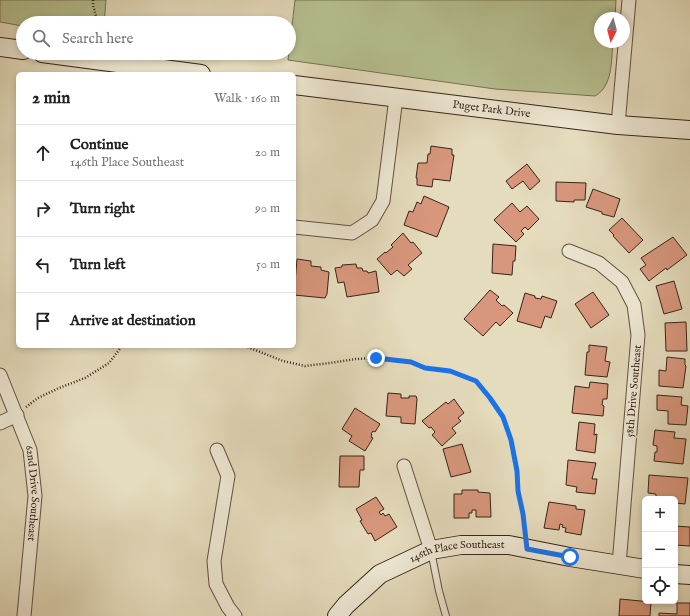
<!DOCTYPE html>
<html lang="en">
<head>
<meta charset="utf-8">
<style>
	:root { --surface:#fff; --page:#f2f2f2; --text:#222; --muted:#767676; --line:#e0e0e0 }
	body { margin:0; font-family:"IM FELL English",serif; background:var(--page); color:var(--text) }
	.controls { position:absolute; right:12px; bottom:12px; display:grid; overflow:hidden; border-radius:6px; box-shadow:0 2px 6px #0003 }
	.controls button { width:36px; height:36px; display:grid; place-items:center; padding:0; border:0; border-bottom:1px solid var(--line); background:var(--surface); color:var(--text); font:20px sans-serif }
	.compass { position:absolute; left:594px; top:12px; width:36px; height:36px; border-radius:50%; background:var(--surface); box-shadow:0 2px 6px #0003; rotate:186deg }
	.stop { position:absolute; width:12px; height:12px; margin:-9px; border:3px solid #1a73e8; border-radius:50%; background:#fff }
	.stop.end { background:#1a73e8; border-color:#fff; box-shadow:0 1px 4px #0008 }
	.list { margin:0; padding:0; list-style:none }
	h2 { display:flex; justify-content:space-between; align-items:center; height:52px; margin:0; padding:0 16px; font-size:17px }
	h2 small { font-size:13px; font-weight:400; color:var(--muted) }
	.list li { display:grid; grid-template-columns:26px 1fr auto; gap:12px; align-items:center; box-sizing:border-box; height:56px; padding:0 16px; border-top:1px solid var(--line) }
	.list b { display:block; font-size:15px; white-space:nowrap }
	.list p { margin:0; font-size:13px; white-space:nowrap; color:var(--muted) }
	.list em { font-size:13px; font-style:normal; color:var(--muted) }
	.icon { flex:none; width:22px; height:22px; fill:none; stroke:currentColor; stroke-width:2; stroke-linecap:round; stroke-linejoin:round }
	.map { position:relative; flex:none; width:690px; height:616px; overflow:hidden }
	.search { position:absolute; background:var(--surface); box-shadow:0 2px 6px #0003; left:16px; top:16px; width:280px; height:44px; display:flex; align-items:center; gap:10px; box-sizing:border-box; padding:0 14px; border-radius:22px; color:var(--muted); font-size:15px }
	.panel { position:absolute; background:var(--surface); box-shadow:0 2px 6px #0003; left:16px; top:72px; width:280px; height:276px; border-radius:6px }
	.map>svg:first-child { display:block }
	.green { fill:#b6c090; stroke:#777254 }
	.building { fill:#d8977c; stroke:#382319 }
	.lines { fill:none; stroke-linecap:round; stroke-linejoin:round }
	.lane-casing { stroke:#635142; stroke-width:8 }
	.street-casing { stroke:#635142; stroke-width:15 }
	.secondary-casing { stroke:#382319; stroke-width:20 }
	.path { stroke:#382319; stroke-width:2.5; stroke-dasharray:1 2; stroke-linecap:butt }
	.lane { stroke:#eee8d4; stroke-width:6 }
	.street { stroke:#eee8d4; stroke-width:13 }
	.secondary { stroke:#eee8d4; stroke-width:18 }
	.route { stroke:#1a73e8; stroke-width:5 }
	.labels { text-anchor:middle; dominant-baseline:central; stroke-width:3; stroke-linejoin:round; paint-order:stroke }
	.street-label { font-size:11px; fill:#382319; stroke:#eee8d4 }
</style>
</head>
<body>
<div class="map">
<svg width="690" height="616" viewBox="0 0 690 616">
	<rect width="100%" height="100%" fill="#e5dcbd"/>
	<filter id="stains"><feTurbulence type="fractalNoise" baseFrequency=".005" numOctaves="4"/><feColorMatrix values="0 0 0 0 .2 0 0 0 0 .09 0 0 0 0 .02 0 0 0 .5 -.17"/></filter>
	<radialGradient id="worn" r=".72"><stop offset=".6" stop-color="#630" stop-opacity="0"/><stop offset="1" stop-color="#630" stop-opacity=".3"/></radialGradient>
	<path class="green" d="M0 0H106L104 23H23V26L0 22Z
		M295 0H616L615 18H600V42H613C611 61 613 86 595 96L495 89 288 60Z"/>
	<path class="building" d="M431 146 452 149V155H454L450 181 433 179 432 187 417 185V178H416L418 163H427L428 154H430Z
		M527 164 540 181 530 190 523 181 512 189 506 181Z
		M556 182 586 183 585 200H574V202L556 201Z
		M593 189 620 199 614 217 602 214V212L586 207Z
		M424 196 449 207 437 237 404 225 409 211 413 212 417 202 421 204Z
		M512 203 520 212 527 206 539 219 528 230 525 227 521 231 524 234 516 242 494 220Z
		M622 218 643 240 629 253 613 236 614 235 609 230Z
		M403 233 411 243 413 242 422 253 408 265 412 269 404 276 397 270 391 275 377 259 385 252 386 253 393 247 391 245Z
		M673 237 687 255 667 270 666 268 649 281 640 269 646 265 641 258Z
		M493 244 516 246 515 261H513L512 275 492 273Z
		M297 259 311 261V266L321 267V270L329 272 327 294 325 298 294 295Z
		M356 264 357 268H362L363 271H367L368 273 376 271 379 292 347 297 344 282 338 283 335 268 342 267V265Z
		M674 281 682 309 664 314 656 286Z
		M490 290 499 297 496 300 502 306 504 305 513 313 500 326 496 322 483 336 464 319Z
		M593 292 609 315 591 328 575 304Z
		M525 293 535 296V298L541 299 542 296 557 301 551 318 545 316 541 328 517 321Z
		M686 322 687 351H666L665 323Z
		M589 345 607 347 605 361 610 362 607 377 585 375 587 352H589Z
		M667 357 685 359V365L686 366 683 388 659 386V370L666 371Z
		M590 382 608 384 607 399H603L602 405 604 406 603 416 572 413 575 386 589 388Z
		M388 393 401 394V398H409V396H416L417 399 415 424 401 423V417L386 416Z
		M657 395 682 397 681 405 688 406 686 425 668 424V411L657 410Z
		M454 399 464 413 458 418 461 421 452 428 456 433 442 446 432 435 435 432 431 427 429 428 422 421 446 402 448 404Z
		M355 408 380 424 375 432 373 431 371 434 372 435 371 437 373 438 365 451 349 441 352 436 342 429Z
		M579 422 595 424 594 435 597 434 595 453 576 450Z
		M655 430 675 432 674 438 686 439 683 464 654 461 655 452H657V446L653 445Z
		M462 444 471 472 451 477 443 449Z
		M340 456H364V470H360L359 487H339Z
		M568 460 596 463 592 479H597L595 494 576 492 577 487 566 485Z
		M649 475 688 478 685 504 675 503V499H656V494L648 493Z
		M462 490H478V492L490 493 491 517H476V510H472V513H469V518H454V494H462Z
		M376 497 384 509 379 512 381 515 383 513 385 516 389 514 397 527 375 541 371 533 368 534 360 521 362 520 356 509Z
		M549 502 576 506V509L585 510 581 535 565 532 566 528 562 527 563 525 560 524 559 530 544 528Z
		M675 526 690 527V546L675 545Z
		M620 599 651 602 650 616H619Z
		M677 603H690V616H659V613L677 614Z"/>
	<g class="lines">
		<defs>
			<path id="lane" d="M431 551 439 591 446 616"/>
			<g id="street">
				<path d="M618 125 629 0"/>
				<path d="M294 227 352 233 372 220 383 201 396 98"/>
				<path d="M569 251 599 263 622 282 634 305 638 335 619 565"/>
				<path id="s1" d="M0 375 30 450 35 496 24 616"/>
				<path d="M0 423 17 415"/>
				<path d="M217 450 228 476 214 561 216 584 228 607 235 616"/>
				<path d="M404 466 431 550"/>
			</g>
			<g id="secondary">
				<path d="M0 47 23 50"/>
				<path d="M42 53 201 74"/>
				<path id="s2" d="M294 85 618 125 690 130"/>
				<path d="M675 574 690 575"/>
				<path id="s3" d="M337 616 346 605 380 574 431 550 461 545H509L570 557 645 569"/>
			</g>
		</defs>
		<use href="#lane" class="lane-casing"/>
		<use href="#street" class="street-casing"/>
		<use href="#secondary" class="secondary-casing"/>
		<path class="path" d="M93 0V5L98 23
			M245 346 283 361 305 366 330 363 356 359 376 358 411 362 425 368 450 371 476 381 503 417 511 440 517 471 518 491 523 514 525 532
			M26 407 38 398 59 388 85 378 109 363 122 346"/>
		<use href="#lane" class="lane"/>
		<use href="#street" class="street"/>
		<use href="#secondary" class="secondary"/>
	</g>
	<g class="lines">
		<path class="route" d="M376 358 411 362 425 368 450 371 476 381 490 398 503 417 511 440 517 471 518 491 523 514 527 549 570 557"/>
	</g>
	<g class="labels">
		<g class="street-label">
			<text stroke="none"><textPath href="#s2" startOffset="199">Puget Park Drive</textPath></text>
			<text transform="translate(634 391) rotate(-85)">58th Drive Southeast</text>
			<text stroke="none"><textPath href="#s1" startOffset="124">62nd Drive Southeast</textPath></text>
			<text stroke="none"><textPath href="#s3" startOffset="142">146th Place Southeast</textPath></text>
		</g>
	</g>
	<rect width="100%" height="100%" filter="url(#stains)"/>
	<rect width="100%" height="100%" fill="url(#worn)"/>
</svg>
<div class="controls">
<button>+</button>
<button>−</button>
<button><svg class="icon" aria-label="locate" viewBox="0 0 24 24"><circle cx="12" cy="12" r="6"/><path d="M12 2v4M12 18v4M2 12h4M18 12h4"/></svg></button>
</div>
<svg class="compass" viewBox="-18 -18 36 36"><path d="M0-13l5 13h-10z" fill="#e53935"/><path d="M0 13l5-13h-10z" fill="#767676"/></svg>
<div class="stop" style="left:570px;top:557px"></div>
<div class="stop end" style="left:376px;top:358px"></div>
<div class="search"><svg class="icon" aria-label="search" viewBox="0 0 24 24"><circle cx="10" cy="10" r="6"/><path d="M15 15l6 6"/></svg>Search here</div>
<section class="panel">
<h2>2 min<small>Walk · 160 m</small></h2>
<ul class="list">
<li><svg class="icon" aria-label="ahead" viewBox="0 0 24 24"><path d="M12 20V5M6 11l6-6 6 6"/></svg><div><b>Continue</b><p>146th Place Southeast</p></div><em>20 m</em></li>
<li><svg class="icon" aria-label="right" viewBox="0 0 24 24"><path d="M7 20v-9h11M14 6l5 5-5 5"/></svg><div><b>Turn right</b></div><em>90 m</em></li>
<li><svg class="icon" aria-label="left" viewBox="0 0 24 24"><path d="M17 20v-9H6M10 6l-5 5 5 5"/></svg><div><b>Turn left</b></div><em>50 m</em></li>
<li><svg class="icon" aria-label="arrive" viewBox="0 0 24 24"><path d="M6 21V4h12l-3 4 3 4H6"/></svg><div><b>Arrive at destination</b></div></li>
</ul>
</section>
</div>
</body>
</html>
